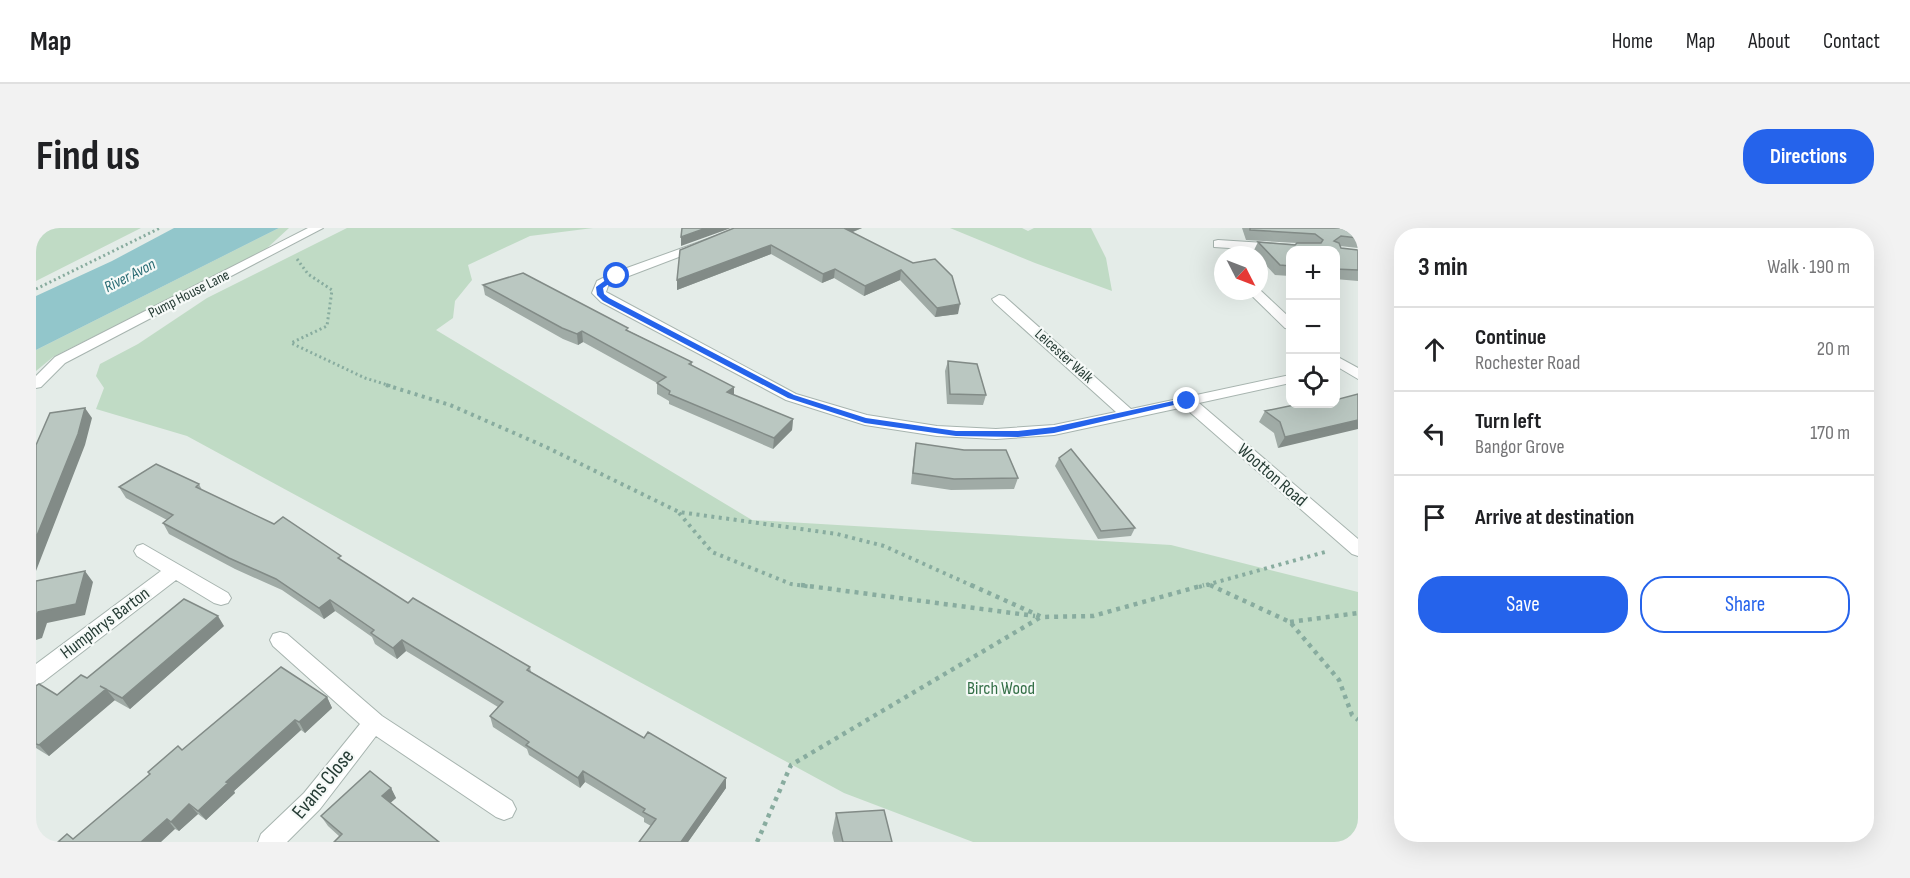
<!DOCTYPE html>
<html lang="en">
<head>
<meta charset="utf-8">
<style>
	:root { --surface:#fff; --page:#f2f2f2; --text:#202124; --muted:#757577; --line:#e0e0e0; --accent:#2563eb }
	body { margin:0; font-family:"Sofia Sans Condensed",sans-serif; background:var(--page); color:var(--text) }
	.controls { position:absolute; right:18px; top:18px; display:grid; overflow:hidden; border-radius:12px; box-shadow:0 6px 24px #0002 }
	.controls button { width:54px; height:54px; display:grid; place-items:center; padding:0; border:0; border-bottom:2px solid var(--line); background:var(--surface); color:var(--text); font:30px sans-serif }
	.compass { position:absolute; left:1178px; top:18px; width:54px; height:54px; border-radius:50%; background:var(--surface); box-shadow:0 6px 24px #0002; rotate:132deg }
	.stop { position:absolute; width:18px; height:18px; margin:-14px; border:4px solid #2563eb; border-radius:50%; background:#fff }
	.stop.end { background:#2563eb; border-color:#fff; box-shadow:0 2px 6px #0008 }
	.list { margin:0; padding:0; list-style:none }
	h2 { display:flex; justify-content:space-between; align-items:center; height:78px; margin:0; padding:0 24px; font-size:26px }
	h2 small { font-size:20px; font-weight:400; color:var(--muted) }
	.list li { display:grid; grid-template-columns:39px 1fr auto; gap:18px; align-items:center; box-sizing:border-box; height:84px; padding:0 24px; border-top:2px solid var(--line) }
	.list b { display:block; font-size:22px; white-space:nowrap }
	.list p { margin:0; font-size:20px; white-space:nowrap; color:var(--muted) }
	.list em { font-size:20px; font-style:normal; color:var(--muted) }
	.actions { display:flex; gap:12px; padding:18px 24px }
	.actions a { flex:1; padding:14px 0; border:2px solid var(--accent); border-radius:24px; text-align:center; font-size:21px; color:var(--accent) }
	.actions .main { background:var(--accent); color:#fff }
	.icon { flex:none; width:33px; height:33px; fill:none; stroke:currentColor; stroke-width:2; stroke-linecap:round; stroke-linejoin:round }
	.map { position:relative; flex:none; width:1322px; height:614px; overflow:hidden; border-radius:24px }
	header { display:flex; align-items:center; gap:36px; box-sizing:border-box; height:84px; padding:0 30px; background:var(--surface); border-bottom:2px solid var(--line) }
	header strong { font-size:28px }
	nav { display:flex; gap:33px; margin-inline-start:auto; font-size:21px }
	.intro { display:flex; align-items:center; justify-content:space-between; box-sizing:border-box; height:144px; padding:0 36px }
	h1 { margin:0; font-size:42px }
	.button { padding:15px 27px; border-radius:24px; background:var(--accent); color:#fff; font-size:21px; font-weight:700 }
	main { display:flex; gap:36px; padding:0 36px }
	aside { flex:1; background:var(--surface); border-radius:24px; box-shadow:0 6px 24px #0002 }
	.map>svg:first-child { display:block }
	.green { fill:#c0dbc5 }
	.water { fill:#92c6cb }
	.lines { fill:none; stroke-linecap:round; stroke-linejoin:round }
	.minor-casing { stroke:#a7b4af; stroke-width:2 }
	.path-far2 { stroke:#88ac9f; stroke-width:3; stroke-dasharray:2 3; stroke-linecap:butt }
	.path-far1 { stroke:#88ac9f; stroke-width:4; stroke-dasharray:3 4.5; stroke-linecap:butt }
	.path { stroke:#88ac9f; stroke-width:4.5; stroke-dasharray:4 5; stroke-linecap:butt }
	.minor { fill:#fff; fill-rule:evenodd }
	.wall { fill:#a0aba6 }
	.shaded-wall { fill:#828b87 }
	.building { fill:#bac7c1; stroke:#828b87; stroke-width:1.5 }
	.route { fill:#2563eb }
	.labels { text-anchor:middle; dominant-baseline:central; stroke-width:4.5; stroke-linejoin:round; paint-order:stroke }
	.far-street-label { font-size:15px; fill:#263c35; stroke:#f5f9f7 }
	.far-water-label { font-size:16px; font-style:italic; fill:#266a72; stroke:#f5f9f7 }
	.street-label { font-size:18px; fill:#263c35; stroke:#f5f9f7 }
	.park-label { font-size:18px; fill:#346f47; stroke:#f5f9f7 }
	.near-street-label { font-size:21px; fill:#263c35; stroke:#f5f9f7 }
</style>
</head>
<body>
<header>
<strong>Map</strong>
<nav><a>Home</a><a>Map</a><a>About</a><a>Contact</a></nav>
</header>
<div class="intro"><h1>Find us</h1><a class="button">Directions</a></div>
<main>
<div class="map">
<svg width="1322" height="614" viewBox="0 0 1322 614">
	<rect width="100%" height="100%" fill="#e4ece8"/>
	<path class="green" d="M0 0H105L0 53Z
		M243 0H253L229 22 17 129 0 143V122Z
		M311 0H557L494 8 432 37 436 52 419 73 417 90 400 102 716 292 1135 317 1322 364V614H937L808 565 151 208 60 181 68 160 60 148 64 136 102 116 171 70Z
		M914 0H986L992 3 998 0H1055L1070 30 1076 63 999 35Z"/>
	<path class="water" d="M138 0H243L0 122V68L76 33Z"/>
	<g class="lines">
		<defs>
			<path id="minor" d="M272 0H287L29 135 5 159 0 160V148L19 129Z
				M702 0H719L585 51 572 58 570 64 760 166 831 187 901 198 960 201 1018 197 1080 184 958 74 956 71 963 67 968 68 1095 181 1254 147V155L1163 175 1322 311V328L1316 326 1148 179 1018 207 960 211 901 208 829 197 750 172 565 74 556 65 561 53 577 45Z
				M1182 12 1274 18 1280 22H1254V24L1178 19V13Z
				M1223 61 1254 90V101L1249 100 1211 63H1223Z
				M1300 128 1322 140V151L1300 138Z
				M107 316 192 365 195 370 192 375 185 377 178 375 140 352 7 454 0 457V436L125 343 101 328 98 323 101 318Z
				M244 404 251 406 346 488 476 573 480 581 476 589 468 592 460 589 340 508 284 581 251 614H222L225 606 268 565 324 496 237 418 234 412 237 406Z"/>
		</defs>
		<use href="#minor" class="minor-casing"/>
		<path class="path-far2" d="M261 31 272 46 296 62 291 98 255 115 329 150 355 158
			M0 61 124 0"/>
		<path class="path-far1" d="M350 157 414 177 510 219 643 284 801 306 848 318 939 359
			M643 285 676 324 755 356 776 359
			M1171 356 1177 359
			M1163 359 1289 324"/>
		<path class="path" d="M765 357 999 388
			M935 357 1006 389 1057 388 1168 357
			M1174 357 1254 394 1303 452 1316 487 1322 492
			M1254 394 1322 385
			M721 614 755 537 1005 389"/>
		<use href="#minor" class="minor"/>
	</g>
	<path class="wall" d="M698 0H826L817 4 922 86 899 89 864 52 828 68 798 50 786 55 735 26 641 62V52Z
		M1206 0H1322V20L1304 18 1305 20 1322 22V53L1299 51V22H1254V48L1239 47 1223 30V27H1220L1217 24 1222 14 1259 17 1261 15 1210 12Z
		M447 57 593 103 656 134V137L698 167 757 191 756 202 737 221 633 176V173L621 166V155L547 114 542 117 527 111 449 67Z
		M912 133 950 167 947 177 911 176 909 143Z
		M1280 178 1242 220 1238 205 1223 194 1229 183Z
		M880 215 982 250 978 261 915 262 875 256 878 226Z
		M1023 230 1099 300 1095 308 1062 311 1019 238Z
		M163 256 166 262 308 334 372 375 494 439 495 444 608 510 690 550V560L652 614H603L615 598 608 594V590L549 554 544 560 493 527 491 521 457 499 454 488 462 479 370 423 361 431 339 416 336 409 299 383 288 391 246 362 199 341 133 306 127 295 131 292 90 270 83 259Z
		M188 398 94 481 78 472 13 528 0 520V458L21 467 51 450Z
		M291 469 296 480 269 505 265 502 198 563 199 565 170 592 162 586 143 603 139 601 37 611 146 522Z
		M355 560 360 570 354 575 304 609 292 598 285 588Z
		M800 585 856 614H798L796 605Z"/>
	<path class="shaded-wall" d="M670 0H695L645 18V9Z
		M807 0H826L806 8Z
		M735 17V26L641 62V52Z
		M799 41 798 50 786 55 787 46Z
		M865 42 864 52 828 68 829 58Z
		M924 76 922 86 899 89 901 80Z
		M546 103 547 114 542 117 541 106Z
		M698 159V170L691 164Z
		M49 180 56 190 49 217 0 343V310Z
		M757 191 756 202 737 221 738 210Z
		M1322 192V201L1242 220 1249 209Z
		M49 343 57 354 49 387 11 395 6 410 0 412V390L2 384Z
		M294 372 299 383 288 391 283 380Z
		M182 388 188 398 94 481 86 470Z
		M366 412 370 423 361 431 357 420Z
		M70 461 79 472 13 528 3 517Z
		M291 469 296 480 269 505 263 494Z
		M259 492 265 502 198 563 199 565 170 592 162 583 190 554Z
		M547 543 549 554 544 560 542 550Z
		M690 550V560L652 614H645Z
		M355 560 360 570 351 578 346 568Z
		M153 576 162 586 143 603 135 594Z
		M131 591 139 601 125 614H105Z"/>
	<path class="building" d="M646 0H670L645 9Z
		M698 0H808L877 35 899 31 916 48 924 76 901 80 865 42 829 58 799 41 787 46 735 17 641 52 644 22Z
		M1214 0H1322V10L1305 8 1298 13 1303 15 1305 20 1322 22V42L1299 41V22H1254V38L1244 37 1222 14 1259 17 1261 15H1285L1287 12 1279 6 1214 2Z
		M487 45 592 100 590 102 656 134 653 136 698 159 691 164 757 191 738 210 633 166 634 163 621 155 630 149 546 103 541 106 526 100 447 57Z
		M912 133 941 136 950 167 914 166Z
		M1322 166V192L1249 209 1244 194 1229 183 1263 176H1276L1280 178 1289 176H1299V172Z
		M49 180 42 206 0 310V217L14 185Z
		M880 215 928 222H970L982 250 918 251 877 245Z
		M1035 221 1099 300 1065 303 1023 230Z
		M120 236 163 256 160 259 238 296 247 289 305 328 302 330 372 375 377 370 494 439 491 442 608 510 612 504 690 550 645 614H603L620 591 607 584 609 581 547 543 542 550 490 517 493 514 454 488 467 474 366 412 357 420 335 405 338 402 294 372 283 380 240 351 193 330 127 295 137 287 83 259Z
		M49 343 40 376 2 384 0 390V353Z
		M148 371 182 388 86 470 64 458 70 461 3 517 0 516V458L3 456 21 467 45 447 51 450Z
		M245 439 291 469 263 494 259 492 190 554 192 555 162 583 153 576 135 594 131 591 105 614H22L31 606 37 611 114 546 112 544 142 518 146 522Z
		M334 543 355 560 346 568 403 614H298L306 606 285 588Z
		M848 582 856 614H807L800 585Z"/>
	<path class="route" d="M578 46 584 48 567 60 568 66 573 70 758 167 830 190 920 203H982L1018 199 1151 170 1155 173 1018 205 982 209 920 208 829 195 752 170 567 73 561 67 560 59Z"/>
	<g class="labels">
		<g class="far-street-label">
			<text transform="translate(153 66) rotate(-27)">Pump House Lane</text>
			<text transform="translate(1028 128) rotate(42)">Leicester Walk</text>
		</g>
		<g class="far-water-label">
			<text transform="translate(94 48) rotate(-27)">River Avon</text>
		</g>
		<g class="street-label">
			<text transform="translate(1236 247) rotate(41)">Wootton Road</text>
			<text transform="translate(69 395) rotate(-37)">Humphrys Barton</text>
		</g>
		<g class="park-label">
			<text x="965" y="460">Birch Wood</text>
		</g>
		<g class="near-street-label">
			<text transform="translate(287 556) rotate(-50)">Evans Close</text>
		</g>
	</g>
</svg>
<div class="controls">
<button>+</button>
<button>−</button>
<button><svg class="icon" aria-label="locate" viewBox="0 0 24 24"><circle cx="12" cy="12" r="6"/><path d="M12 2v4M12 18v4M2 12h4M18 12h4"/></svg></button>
</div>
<svg class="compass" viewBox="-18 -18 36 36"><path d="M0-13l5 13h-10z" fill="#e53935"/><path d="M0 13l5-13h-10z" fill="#757577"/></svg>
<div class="stop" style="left:581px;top:48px"></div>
<div class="stop end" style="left:1151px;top:173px"></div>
</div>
<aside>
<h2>3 min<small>Walk · 190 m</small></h2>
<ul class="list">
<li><svg class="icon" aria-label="ahead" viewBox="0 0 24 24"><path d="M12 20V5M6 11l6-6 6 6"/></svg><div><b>Continue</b><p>Rochester Road</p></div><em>20 m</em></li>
<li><svg class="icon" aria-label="left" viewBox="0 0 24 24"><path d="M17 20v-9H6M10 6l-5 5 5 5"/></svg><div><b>Turn left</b><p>Bangor Grove</p></div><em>170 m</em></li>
<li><svg class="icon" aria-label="arrive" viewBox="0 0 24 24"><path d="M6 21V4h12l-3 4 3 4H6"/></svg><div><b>Arrive at destination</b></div></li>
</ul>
<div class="actions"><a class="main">Save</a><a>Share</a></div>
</aside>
</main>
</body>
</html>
